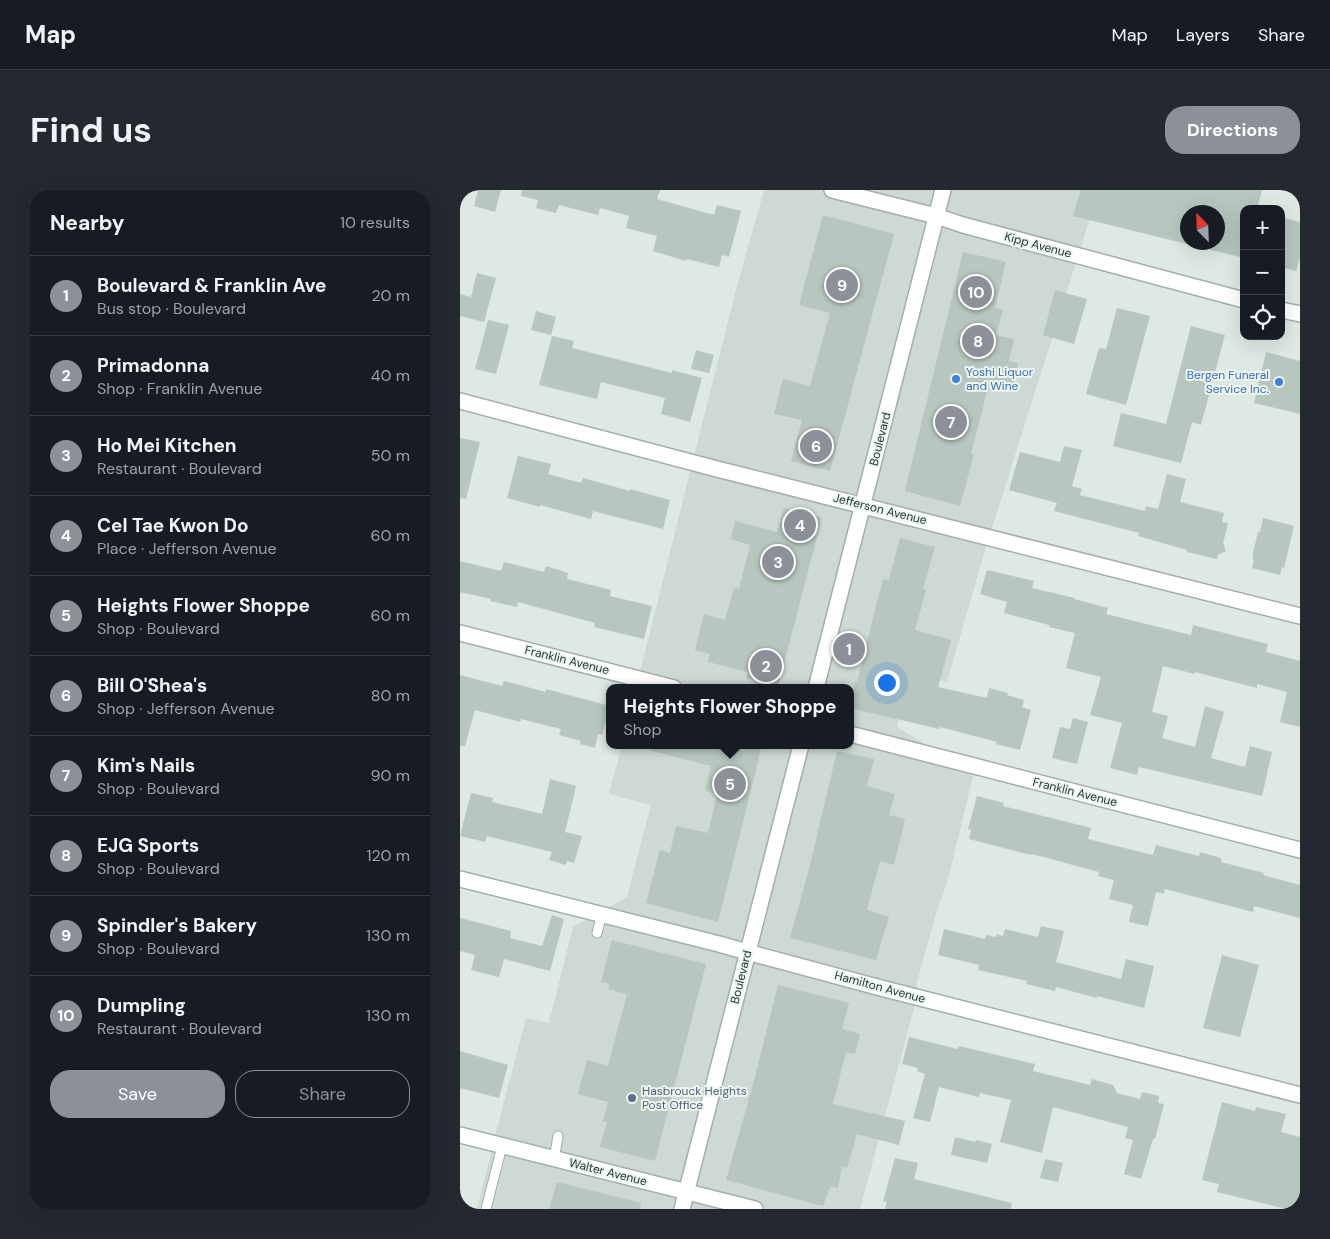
<!DOCTYPE html>
<html lang="en">
<head>
<meta charset="utf-8">
<style>
	:root { --surface:#171b24; --page:#242831; --text:#f1f3f6; --muted:#9ea1a6; --line:#363941; --accent:#8c9099 }
	body { margin:0; font-family:"DM Sans",sans-serif; background:var(--page); color:var(--text) }
	.controls { position:absolute; right:15px; top:15px; display:grid; overflow:hidden; border-radius:10px; box-shadow:0 5px 20px #0002 }
	.controls button { width:45px; height:45px; display:grid; place-items:center; padding:0; border:0; border-bottom:1px solid var(--line); background:var(--surface); color:var(--text); font:25px sans-serif }
	.compass { position:absolute; left:720px; top:15px; width:45px; height:45px; border-radius:50%; background:var(--surface); box-shadow:0 5px 20px #0002; rotate:337deg }
	.you { position:absolute; left:426px; top:492px; width:18px; height:18px; margin:-12px; border:4px solid #fff; border-radius:50%; background:#1a73e8; box-shadow:0 0 0 8px #1a73e833 }
	.badge { display:grid; place-items:center; width:32px; height:32px; border-radius:50%; background:var(--accent); color:#fff; font-size:16px; font-weight:700 }
	.pin { position:absolute; translate:-50% -50%; border:2px solid #fff; box-shadow:0 1px 5px #0006 }
	.popup { position:absolute; left:146px; top:494px; width:248px; height:65px; box-sizing:border-box; display:grid; place-content:center; border-radius:10px; background:var(--surface); filter:drop-shadow(0 1px 4px #0005); font-size:16px; white-space:nowrap; color:var(--muted) }
	.popup b { font-size:19px; color:var(--text) }
	.popup::after { content:''; position:absolute; left:50%; top:100%; margin-left:-10px; border:10px solid transparent; border-top-color:var(--surface) }
	.list { margin:0; padding:0; list-style:none }
	h2 { display:flex; justify-content:space-between; align-items:center; height:65px; margin:0; padding:0 20px; font-size:21px }
	h2 small { font-size:16px; font-weight:400; color:var(--muted) }
	.list li { display:grid; grid-template-columns:32px 1fr auto; gap:15px; align-items:center; box-sizing:border-box; height:80px; padding:0 20px; border-top:1px solid var(--line) }
	.list b { display:block; font-size:19px; white-space:nowrap }
	.list p { margin:0; font-size:16px; white-space:nowrap; color:var(--muted) }
	.list em { font-size:16px; font-style:normal; color:var(--muted) }
	.actions { display:flex; gap:10px; padding:15px 20px }
	.actions a { flex:1; padding:11px 0; border:1px solid var(--accent); border-radius:20px; text-align:center; font-size:18px; color:var(--accent) }
	.actions .main { background:var(--accent); color:#fff }
	.icon { flex:none; width:28px; height:28px; fill:none; stroke:currentColor; stroke-width:2; stroke-linecap:round; stroke-linejoin:round }
	.map { position:relative; flex:none; width:840px; height:1019px; overflow:hidden; border-radius:20px }
	header { display:flex; align-items:center; gap:30px; box-sizing:border-box; height:70px; padding:0 25px; background:var(--surface); border-bottom:1px solid var(--line) }
	header strong { font-size:24px }
	nav { display:flex; gap:28px; margin-inline-start:auto; font-size:18px }
	.intro { display:flex; align-items:center; justify-content:space-between; box-sizing:border-box; height:120px; padding:0 30px }
	h1 { margin:0; font-size:35px }
	.button { padding:12px 22px; border-radius:20px; background:var(--accent); color:#fff; font-size:18px; font-weight:700 }
	main { display:flex; gap:30px; padding:0 30px }
	aside { flex:1; background:var(--surface); border-radius:20px; box-shadow:0 5px 20px #0002 }
	.map>svg:first-child { display:block }
	.built { fill:#cdd9d2 }
	.building { fill:#b7c6bf; fill-rule:evenodd }
	.lines { fill:none; stroke-linecap:round; stroke-linejoin:round }
	.service-casing { stroke:#a2b0a9; stroke-width:11 }
	.minor-casing { stroke:#a2b0a9; stroke-width:18 }
	.tertiary-casing { stroke:#a2b0a9; stroke-width:18 }
	.service { stroke:#fff; stroke-width:9 }
	.minor { stroke:#fff; stroke-width:15 }
	.tertiary { stroke:#fff; stroke-width:15 }
	.shop-dot { fill:#3f7fe0; stroke:#eef6f1; stroke-width:2 }
	.service-dot { fill:#5c6f8a; stroke:#eef6f1; stroke-width:2 }
	.labels { text-anchor:middle; dominant-baseline:central; stroke-width:4; stroke-linejoin:round; paint-order:stroke }
	.street-label { font-size:12px; fill:#21382f; stroke:#eef6f1 }
	.shop-label { font-size:12px; fill:#366cbe; stroke:#eef6f1; text-anchor:start }
	.service-label { font-size:12px; fill:#4e5e75; stroke:#eef6f1; text-anchor:start }
</style>
</head>
<body>
<header>
<strong>Map</strong>
<nav><a>Map</a><a>Layers</a><a>Share</a></nav>
</header>
<div class="intro"><h1>Find us</h1><a class="button">Directions</a></div>
<main>
<aside>
<h2>Nearby<small>10 results</small></h2>
<ul class="list">
<li><span class="badge">1</span><div><b>Boulevard &amp; Franklin Ave</b><p>Bus stop · Boulevard</p></div><em>20 m</em></li>
<li><span class="badge">2</span><div><b>Primadonna</b><p>Shop · Franklin Avenue</p></div><em>40 m</em></li>
<li><span class="badge">3</span><div><b>Ho Mei Kitchen</b><p>Restaurant · Boulevard</p></div><em>50 m</em></li>
<li><span class="badge">4</span><div><b>Cel Tae Kwon Do</b><p>Place · Jefferson Avenue</p></div><em>60 m</em></li>
<li><span class="badge">5</span><div><b>Heights Flower Shoppe</b><p>Shop · Boulevard</p></div><em>60 m</em></li>
<li><span class="badge">6</span><div><b>Bill O'Shea's</b><p>Shop · Jefferson Avenue</p></div><em>80 m</em></li>
<li><span class="badge">7</span><div><b>Kim's Nails</b><p>Shop · Boulevard</p></div><em>90 m</em></li>
<li><span class="badge">8</span><div><b>EJG Sports</b><p>Shop · Boulevard</p></div><em>120 m</em></li>
<li><span class="badge">9</span><div><b>Spindler's Bakery</b><p>Shop · Boulevard</p></div><em>130 m</em></li>
<li><span class="badge">10</span><div><b>Dumpling</b><p>Restaurant · Boulevard</p></div><em>130 m</em></li>
</ul>
<div class="actions"><a class="main">Save</a><a>Share</a></div>
</aside>
<div class="map">
<svg width="840" height="1019" viewBox="0 0 840 1019">
	<rect width="100%" height="100%" fill="#dee9e3"/>
	<path class="built" d="M304 0H639L525 360 487 492 452 482 437 537 486 567 513 586 489 686 476 724 457 792 454 818 400 1019H17L39 931 66 828 89 833 113 737 167 707 191 615 149 604 162 555H390V498H176L239 246 276 100Z"/>
	<path class="building" d="M18 0H41L35 22 14 16Z
		M62 0H200L197 9 254 25 257 15 281 21 269 67 262 65 259 77 227 69 226 71 193 61 197 46 166 38 169 26 140 18 138 25 99 15 96 23 76 18 78 10 61 6Z
		M621 0H802L797 19H784V68L613 26ZM728 22H758V52H728Z
		M363 25 434 44 370 281 331 271 342 230 314 224 323 189 350 196 370 123 339 115Z
		M821 27 840 32V68L836 81 821 77Z
		M503 62 546 72 535 118 543 120 536 145 554 149 549 171 558 173 552 196 530 190 511 264H514L500 316 445 301Z
		M17 83 36 88 24 132 0 126V104L11 107Z
		M595 100 627 109 614 154 583 145Z
		M657 118 690 126 666 215 626 204 639 158 646 159Z
		M76 121 96 127 91 145 71 140Z
		M28 130 49 135 36 184 15 179Z
		M731 136 765 145 741 235 732 232 721 273 653 256 661 223 706 234Z
		M92 146 114 151 112 158 212 183V180L242 188 230 232 201 224 205 208 141 192 137 209 79 195Z
		M236 160 254 165 249 183 231 179Z
		M806 162 840 171V224L794 213Z
		M0 248 20 252 6 309 0 308Z
		M604 256 622 260 612 296 622 299 620 305 685 321 686 316 698 319 707 284 726 289 720 312 764 323 762 332 768 333 763 353 766 361 758 365 757 369 727 362V360L678 346 679 343 594 321 597 313 549 300 560 262 600 272Z
		M58 266 91 274 88 284 121 293 123 288 170 301V299L210 310 203 339 133 321 131 329 80 315V317L47 308Z
		M324 318 362 328 318 496 286 488 288 482 248 472 250 464 235 460 244 424 265 430 274 398 279 399 290 355 271 349 275 331 317 342Z
		M803 328 834 336 824 378 822 377 820 385 792 378 794 370H793V363L798 342H800Z
		M440 348 475 357 463 399 466 400 455 440 491 450 478 497 527 508 529 498 548 503 547 505 564 510 562 517 571 520 560 560 536 554 537 552 480 537 479 539 390 518V513L395 492H397L423 389 429 390Z
		M0 371 41 381 44 372 84 382 86 376 108 383 107 389 151 400 150 406 192 416 184 449 134 437 135 433 58 412 57 417 30 411 31 409 0 402Z
		M527 380 574 391 572 398 615 408 614 409 648 418 646 424 731 445 733 435 808 454 806 462 840 471V537L820 532 827 502 797 494V498L735 482V484L703 476 692 522 708 526 702 548 735 557 745 516 764 522 751 568 785 577 790 556 812 562 802 606 679 577 677 585 650 578 662 533 630 525 641 487 606 478 615 443 589 437V435L544 423 547 412 520 404Z
		M0 485 42 496 44 491 86 502V499L150 516 142 545 138 544 135 558 120 554 121 551 99 545 101 539 61 529 60 532 15 520 5 556H0Z
		M613 528 628 532 617 574 592 568 600 537 610 539Z
		M193 555H302L258 732 186 713 200 660 210 663 216 636 248 643 257 604 245 601 251 576 192 561Z
		M377 561 414 569 407 596 435 604 429 625 445 629 434 675 420 671 407 720 429 727 416 770 330 748 349 679Z
		M90 589 116 596 105 642 122 646 114 673 107 671 106 675 89 670 92 662 27 646 25 652 0 646 11 603 33 608 32 612 82 624Z
		M517 606 544 613 543 616 631 638 628 649 693 665 696 655 739 666 740 662 761 668V672L804 683 803 685 840 695V728L794 716 793 722 705 699 704 704 696 702 688 736 669 732 673 715 649 709 654 690 638 686 639 682 572 664 571 665 509 649 511 640 508 639Z
		M92 725 104 729 90 781 44 769 39 787 11 780 15 765 0 761V728L51 741 50 748 82 756Z
		M581 736 604 741 596 772 661 789 666 769 694 776 684 818 637 806V808L596 797 595 801 566 794 567 791 518 780 519 775 478 765 484 739 525 749 526 745 536 747 537 744 543 746 545 739 578 747Z
		M152 750 246 774 195 971 140 957 147 932 143 931 148 912 118 904 127 870 148 876 167 804 148 799 150 794 141 792Z
		M762 765 799 775 780 847 743 838Z
		M318 795 389 813 382 839 400 844 395 864 386 862 373 914 445 931 439 955 397 944 387 978 382 977 378 998 370 997 363 1016 266 990 294 891Z
		M449 847 498 859 499 856 575 874 573 881 630 895 632 889 653 895 657 903 680 909 682 902 699 906 698 913 704 914 695 949H693L681 989 664 984 673 950 665 948 668 937 593 917 582 963 540 952 551 910 520 903 519 907 479 897 470 932 453 928 465 884 457 881 458 878 442 874Z
		M0 861 48 875 39 908 0 898Z
		M762 912 795 921 796 917 826 924 821 942 840 947V1019H826L757 1002 759 994 742 990Z
		M495 947 515 952 516 950 532 954 527 973 491 965Z
		M435 968 458 973 454 989 552 1013 551 1019H425L427 1012 423 1011Z
		M585 969 603 973 598 992 580 988Z
		M97 992 181 1013 180 1019H89Z"/>
	<g class="lines">
		<defs>
			<path id="service" d="M137 743 142 724
				M94 969 98 946
				M26 1019 42 956"/>
			<path id="minor" d="M372 0 476 26 503 35 784 110
				M821 120 840 124
				M0 211 257 279 840 426
				M0 443 214 498
				M390 544 840 660
				M0 689 259 754 287 762 421 798 840 905
				M0 945 295 1019"/>
			<path id="tertiary" d="M356 498 483 0
				M222 1019 341 555"/>
		</defs>
		<use href="#service" class="service-casing"/>
		<use href="#minor" class="minor-casing"/>
		<use href="#tertiary" class="tertiary-casing"/>
		<use href="#service" class="service"/>
		<use href="#minor" class="minor"/>
		<use href="#tertiary" class="tertiary"/>
	</g>
	<g class="shop-dot">
		<circle cx="496" cy="189" r="5"/>
		<circle cx="819" cy="192" r="5"/>
	</g>
	<circle class="service-dot" cx="172" cy="908" r="5"/>
	<g class="labels">
		<g class="street-label">
			<text transform="translate(578 55) rotate(15)">Kipp Avenue</text>
			<text transform="translate(420 249) rotate(-76)">Boulevard</text>
			<text transform="translate(420 319) rotate(14)">Jefferson Avenue</text>
			<text transform="translate(107 470) rotate(14)">Franklin Avenue</text>
			<text transform="translate(615 602) rotate(14)">Franklin Avenue</text>
			<text transform="translate(281 787) rotate(-76)">Boulevard</text>
			<text transform="translate(420 797) rotate(15)">Hamilton Avenue</text>
			<text transform="translate(148 982) rotate(14)">Walter Avenue</text>
		</g>
		<g class="shop-label">
			<text x="506" y="182">Yoshi Liquor<tspan x="506" dy="14">and Wine</tspan></text>
			<text x="809" y="185" text-anchor="end">Bergen Funeral<tspan x="809" dy="14">Service Inc.</tspan></text>
		</g>
		<g class="service-label">
			<text x="182" y="901">Hasbrouck Heights<tspan x="182" dy="14">Post Office</tspan></text>
		</g>
	</g>
</svg>
<div class="controls">
<button>+</button>
<button>−</button>
<button><svg class="icon" aria-label="locate" viewBox="0 0 24 24"><circle cx="12" cy="12" r="6"/><path d="M12 2v4M12 18v4M2 12h4M18 12h4"/></svg></button>
</div>
<svg class="compass" viewBox="-18 -18 36 36"><path d="M0-13l5 13h-10z" fill="#e53935"/><path d="M0 13l5-13h-10z" fill="#9ea1a6"/></svg>
<div class="you"></div>
<div class="pin badge" style="left:389px;top:459px">1</div>
<div class="pin badge" style="left:306px;top:476px">2</div>
<div class="pin badge" style="left:318px;top:372px">3</div>
<div class="pin badge" style="left:340px;top:335px">4</div>
<div class="pin badge" style="left:270px;top:594px">5</div>
<div class="popup"><b>Heights Flower Shoppe</b>Shop</div>
<div class="pin badge" style="left:356px;top:256px">6</div>
<div class="pin badge" style="left:491px;top:232px">7</div>
<div class="pin badge" style="left:518px;top:151px">8</div>
<div class="pin badge" style="left:382px;top:95px">9</div>
<div class="pin badge" style="left:516px;top:102px">10</div>
</div>
</main>
</body>
</html>
